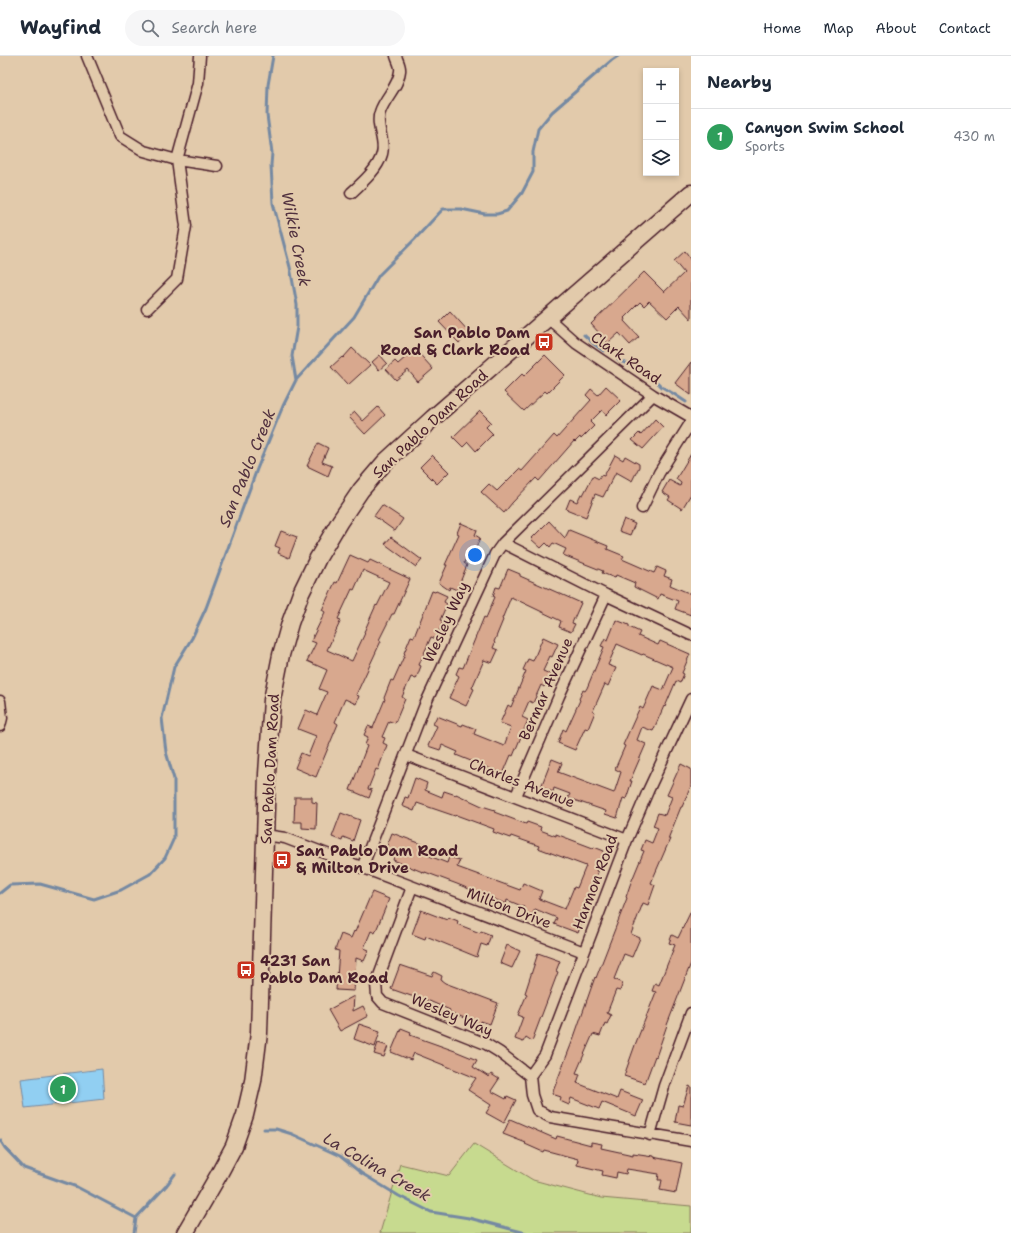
<!DOCTYPE html>
<html lang="en">
<head>
<meta charset="utf-8">
<style>
	:root { --surface:#fff; --page:#f6f6f7; --text:#1f2937; --muted:#747a83; --line:#e0e1e3; --accent:#b45309 }
	body { margin:0; font-family:"Shantell Sans",sans-serif; background:var(--page); color:var(--text) }
	.controls { position:absolute; right:12px; top:12px; display:grid; overflow:hidden; border-radius:0px; box-shadow:0 2px 6px #0003 }
	.controls button { width:36px; height:36px; display:grid; place-items:center; padding:0; border:0; border-bottom:1px solid var(--line); background:var(--surface); color:var(--text); font:20px sans-serif }
	.you { position:absolute; left:475px; top:499px; width:14px; height:14px; margin:-10px; border:3px solid #fff; border-radius:50%; background:#1a73e8; box-shadow:0 0 0 6px #1a73e833 }
	.badge { display:grid; place-items:center; width:26px; height:26px; border-radius:50%; background:var(--accent); color:#fff; font-size:13px; font-weight:700 }
	.pin { position:absolute; translate:-50% -50%; border:2px solid #fff; box-shadow:0 1px 4px #0006 }
	.list { margin:0; padding:0; list-style:none }
	h2 { display:flex; justify-content:space-between; align-items:center; height:52px; margin:0; padding:0 16px; font-size:17px }
	h2 small { font-size:13px; font-weight:400; color:var(--muted) }
	.list li { display:grid; grid-template-columns:26px 1fr auto; gap:12px; align-items:center; box-sizing:border-box; height:56px; padding:0 16px; border-top:1px solid var(--line) }
	.list b { display:block; font-size:15px; white-space:nowrap }
	.list p { margin:0; font-size:13px; white-space:nowrap; color:var(--muted) }
	.list em { font-size:13px; font-style:normal; color:var(--muted) }
	.icon { flex:none; width:22px; height:22px; fill:none; stroke:currentColor; stroke-width:2; stroke-linecap:round; stroke-linejoin:round }
	.map { position:relative; flex:none; width:691px; height:1177px; overflow:hidden }
	header { display:flex; align-items:center; gap:24px; box-sizing:border-box; height:56px; padding:0 20px; background:var(--surface); border-bottom:1px solid var(--line) }
	header strong { font-size:19px }
	nav { display:flex; gap:22px; margin-inline-start:auto; font-size:14px }
	.search { width:280px; height:36px; background:var(--page); display:flex; align-items:center; gap:10px; box-sizing:border-box; padding:0 14px; border-radius:22px; color:var(--muted); font-size:15px }
	main { display:flex }
	aside { flex:1; background:var(--surface) }
	.map>svg:first-child { display:block }
	.green { fill:#c7da8f; stroke:#887c5d }
	.water { fill:#91cff2; stroke:#7589a2 }
	.lines { fill:none; stroke-linecap:round; stroke-linejoin:round }
	.stream { stroke:#7589a2; stroke-width:3 }
	.building { fill:#d8a88e; stroke:#4a1f2b; fill-rule:evenodd }
	.minor-casing { stroke:#4a1f2b; stroke-width:13 }
	.primary-casing { stroke:#4a1f2b; stroke-width:19 }
	.minor { stroke:#e2caab; stroke-width:10 }
	.primary { stroke:#e2caab; stroke-width:16 }
	.labels { text-anchor:middle; dominant-baseline:central; stroke-width:4; stroke-linejoin:round; paint-order:stroke }
	.poi-label { font-size:15px; font-weight:bold; fill:#4a1f2b; stroke:#e2caab; text-anchor:start }
	.street-label { font-size:15px; fill:#4a1f2b; stroke:#e2caab }
	.water-label { font-size:16px; font-style:italic; fill:#51313f; stroke:#e2caab }
</style>
</head>
<body>
<header>
<strong>Wayfind</strong>
<div class="search"><svg class="icon" aria-label="search" viewBox="0 0 24 24"><circle cx="10" cy="10" r="6"/><path d="M15 15l6 6"/></svg>Search here</div>
<nav><a>Home</a><a>Map</a><a>About</a><a>Contact</a></nav>
</header>
<main>
<div class="map">
<svg width="691" height="1177" viewBox="0 0 691 1177">
	<rect width="100%" height="100%" fill="#e2caab"/>
	<filter id="ink" filterUnits="userSpaceOnUse"><feTurbulence type="fractalNoise" baseFrequency=".025" numOctaves="2"/><feDisplacementMap in="SourceGraphic" scale="8" xChannelSelector="R" yChannelSelector="G"/><feConvolveMatrix kernelMatrix="1 2 1 2 8 2 1 2 1" color-interpolation-filters="sRGB"/></filter>
	<g filter="url(#ink)">
		<path class="green" d="M474 1088 533 1124 601 1142 691 1150V1177H380L400 1108 449 1120Z"/>
		<path class="water" d="M102 1013 104 1043 25 1052 21 1023Z"/>
		<g class="lines">
			<path class="stream" d="M273 0 268 29 267 59 272 97 271 109 273 147 290 211 297 249V271L292 300 296 324
				M584 279 594 288 604 295
				M618 304 630 309 658 327 662 331 674 338 686 346
				M0 837 10 829 40 828 94 843 121 834 150 818 165 802 174 782V723L166 696 162 662 174 611 192 582 206 552 257 413 283 350 296 324 354 261 379 219 415 183 443 153H461L485 158H497L507 155 522 137 533 116V96L538 73 552 56 612 4 618 0
				M264 1073H276L292 1078 340 1100 361 1117 399 1140 431 1156 469 1162 526 1177
				M0 1084 5 1092 24 1112 77 1131 136 1162 134 1177
				M136 1162 166 1130 175 1118"/>
		</g>
		<path class="building" d="M685 195 691 203V263L679 250 667 262 649 245 644 250 640 246 624 262 625 263 624 265 639 281 630 289 619 277 608 287 591 268 644 216 664 236 684 217 674 205Z
			M450 255 470 277 459 287 439 266Z
			M352 292 370 309 348 329 331 311 342 301 343 302Z
			M415 293 433 313 418 326 408 314 396 324 386 313 395 305 398 308Z
			M380 299 387 307 379 314 372 306Z
			M545 299 565 319 547 337 545 335 524 355 504 336 522 318 524 320Z
			M691 306V339L675 327Z
			M606 330 621 344 606 359 602 354 590 366 594 370 581 383 580 381 575 386 574 385 539 425 536 422 512 447 504 457 481 436 489 428 497 435 519 413 522 415 554 379 557 382 591 344 586 339 591 333 598 339Z
			M378 351 385 359 365 378 349 361 355 356 363 365Z
			M480 355 491 366 486 371 493 378 476 395 468 386 463 391 453 381Z
			M655 363 663 371 643 393 632 384 639 377 641 379Z
			M318 387 328 392 322 406 332 410 328 420 307 410Z
			M691 398V438L682 453 668 444 670 441 662 436 669 424 680 430 681 427 676 423Z
			M432 399 449 416 437 428 420 411Z
			M615 399 623 404 625 400 639 408V411L632 425 616 416 603 441 595 438 586 461 566 453 570 443 577 446 581 438 583 439 593 420 599 423 601 419 604 420Z
			M382 449 403 463 395 475 374 460Z
			M624 463 635 468 630 479 619 475Z
			M549 465 565 482 569 474 608 490 607 493 624 500 622 503 654 517 657 511 666 515 664 520 672 523 670 529 691 538V559L675 553 678 545 660 538 658 543 634 531 635 527 616 519 615 522 602 517 603 515 563 499 566 493 553 487 550 491 546 487 541 492 531 483Z
			M461 467 477 474 475 479 480 482 475 495 470 492 464 507 467 509 457 534 450 531 449 534 439 527 447 509H445L459 478 457 477Z
			M281 475 297 481 289 502 278 497 280 492 275 490Z
			M391 481 422 504 416 511 385 488Z
			M350 499 368 507 370 504 410 523 394 558H392L379 584 381 585 356 639 359 640 356 648 345 643 335 666 338 668 316 721 295 712 301 697 308 700 316 680 298 673 306 654 317 659 327 636 319 633 327 614 307 605 316 587 311 585 325 556 322 554 335 526 337 527ZM363 514 389 526 377 550 376 549 364 576 365 577 352 605 327 594 341 564 338 563 352 533 354 534Z
			M508 513 520 518V520L581 547 572 567 575 568 571 576 559 571 561 565 511 541 502 563 503 564 494 586 495 587 493 592 498 594 492 607 484 604 472 632 474 633 466 650 449 642 459 620 456 618 459 611 463 612 484 561 486 562 495 541 493 540 496 531 500 532Z
			M432 535 435 536 436 535 447 540 444 546 447 548 440 564 443 565 436 583 431 581 419 609 421 610 416 623 411 621 402 641 405 643 395 667 389 665 382 681 385 682 383 687 387 689 378 714 376 713 368 733 372 734 369 742 350 734 367 690 365 689 368 681 364 679 368 670 373 672 385 643 384 642 391 624 393 625 405 598 404 597 411 580 414 581Z
			M616 564 629 569V571L640 576 638 580 658 589 660 585 690 598 682 617 684 618 680 627 676 625 665 651 664 650 653 675 642 671 637 684 646 688 630 725H632L626 743 623 742 617 762 605 758 606 755 568 742 570 738 554 732 553 736 541 731 552 703 562 707 558 716 614 737 621 716 615 713 625 690 623 689 640 651 643 653 653 630 663 634 673 611 643 598 642 599 617 588 608 609 616 612 608 630 605 628 593 655 595 656 588 673 585 672 575 694 558 687 563 673 566 675 580 644 579 643 583 634 585 635 587 632 604 591 601 590 605 582 608 584Z
			M543 581 558 588 552 601 550 600 543 615 550 618 544 631 541 629 533 647 529 645 522 661 528 664 513 700 511 699 503 718 456 699 458 696 442 689 440 694 428 690 437 670 433 668 437 660 462 670 463 668 476 673 474 678 504 690 511 671 500 667 508 649 511 651 526 615 523 614 528 603 533 605Z
			M681 708 691 713V730L682 751H681L668 783H670L651 827 655 829 648 849 643 847 631 878 640 882 632 901 624 898 614 923 623 927 620 935 616 934 607 957 611 959 607 968 605 967 600 980 593 978 576 1017 580 1018 577 1027 617 1043 620 1035 643 1044 636 1060 602 1046 599 1053 571 1042 569 1049 560 1045 561 1041 552 1038 574 981 595 921 596 922 627 842 626 841 630 829 644 795 641 794 645 784 652 787 658 772 653 770 658 757 665 759 672 741 667 739Z
			M415 722 427 727 425 734 442 741 444 735 456 739V738L482 750 495 754 494 756 526 768 527 766 541 771 540 774 556 780V778L593 792 594 791 604 795 596 815 598 816 577 868 581 869 578 877 554 868 557 862 535 853 532 859 523 855 524 851 507 844 506 848 457 828 425 816V817L393 804 394 801 384 797 392 777 430 791 427 799 447 807 449 801 460 804 457 811 520 834 523 827 542 835 539 843 565 853 574 831 577 832 586 810 538 792 539 790 511 780 510 782 493 776 494 773 456 759 455 760 417 747 414 755 402 750 405 741 408 742Z
			M295 741H312V746L317 747 316 773 302 772V766H294Z
			M341 757 360 764 353 785 343 781 342 785 332 781Z
			M372 836 389 843 375 877 371 875 364 892 369 894 364 905 356 902 354 935 336 934 339 895 335 894 341 878 351 882 354 875 355 876Z
			M421 854 447 864 448 861 458 865 457 868 480 877 481 875 491 879 487 890 481 888 477 901 426 880 425 883 412 878Z
			M691 855V907L667 969 656 1001 655 1000 645 1027 624 1020 635 989 656 936 652 935 655 927 659 929 675 889 669 887 672 879 678 882Z
			M507 889 520 895 512 912 500 907Z
			M538 897 560 905 556 915 558 916 532 985 526 981 523 986 515 983 523 961 518 959 527 938 525 937Z
			M400 909 432 920 434 916 442 920 441 924 445 927 498 947 490 968 481 965 480 968 449 956 450 954 427 944 426 947 416 944 417 942 391 933Z
			M354 940 353 955 363 950 368 960 340 975 328 954Z
			M359 968 380 975 375 991 354 983Z
			M401 972 411 976 410 979 455 995 477 1004 473 1011 489 1021 491 1018 499 1023 491 1035 506 1043 507 1040 516 1044 504 1067 486 1057 491 1049 468 1034 476 1022 414 997 411 1004 391 996Z
			M378 987 388 990 384 1001 374 998Z
			M689 1030 691 1031V1069L675 1066 678 1049 683 1050Z
			M510 1063 556 1083 557 1080 591 1089V1086L602 1088 601 1092 633 1099V1097L653 1100V1101L682 1107 676 1137 660 1134 662 1124H658L659 1118 627 1113 626 1118 617 1116 616 1122 602 1119 603 1115 577 1109 578 1103 544 1094 543 1096 525 1088 526 1087 503 1078Z"/>
		<g class="lines">
			<defs>
				<path id="minor" d="M87 0 120 80 144 95 177 104 217 110
					M351 137C362 127 378 113 382 98 386 85 375 69 380 56 385 41 399 30 400 15 401 10 397 4 396 0
					M147 253 177 223 186 170 177 104 198 27 200 0
					M548 262 576 287 653 339 691 361
					M642 452 659 417 691 366
					M503 487 606 539 691 579
					M0 645 2 662 0 670
					M406 699 627 784
					M516 740 559 640 606 539
					M265 779 285 782 584 896
					M362 812 424 651 495 498 503 487 653 339
					M412 831 376 928 377 940 383 947 486 988 499 996 530 1020 532 1039 537 1054 550 1061 691 1085
					M530 1020 545 999 627 784 648 735 691 643
					M650 1079 664 1030 691 957"/>
				<path id="primary" d="M185 1177 218 1120 234 1090 245 1059 253 1025 259 977 267 718 272 644 281 599 290 567 301 537 318 502 340 465 361 434 385 406 433 362 691 137"/>
			</defs>
			<use href="#minor" class="minor-casing"/>
			<use href="#primary" class="primary-casing"/>
			<use href="#minor" class="minor"/>
			<use href="#primary" class="primary"/>
		</g>
	</g>
	<defs>
		<symbol id="bus-square" viewBox="-11 -11 22 22"><rect x="-9" y="-9" width="18" height="18" rx="4" fill="#c8321e" stroke="#e2caab"/><path d="M-5-6H5V4H4V6H2V4H-2V6H-4V4H-5ZM-3.5-4V0h7V-4ZM-3.5 1.2v1.5H-2V1.2ZM2 1.2v1.5H3.5V1.2Z" fill="#fff"/></symbol>
	</defs>
	<g fill-rule="evenodd">
		<use href="#bus-square" x="533" y="275" width="22" height="22"/>
		<use href="#bus-square" x="271" y="793" width="22" height="22"/>
		<use href="#bus-square" x="235" y="903" width="22" height="22"/>
	</g>
	<g class="labels">
		<g class="poi-label">
			<text x="530" y="277" text-anchor="end">San Pablo Dam<tspan x="530" dy="17">Road &amp; Clark Road</tspan></text>
			<text x="296" y="795">San Pablo Dam Road<tspan x="296" dy="17">&amp; Milton Drive</tspan></text>
			<text x="260" y="905">4231 San<tspan x="260" dy="17">Pablo Dam Road</tspan></text>
		</g>
		<g class="street-label">
			<text transform="translate(626 302) rotate(34)">Clark Road</text>
			<text transform="translate(430 368) rotate(-43)">San Pablo Dam Road</text>
			<text transform="translate(446 566) rotate(-65)">Wesley Way</text>
			<text transform="translate(546 633) rotate(-66)">Bermar Avenue</text>
			<text transform="translate(270 713) rotate(-87)">San Pablo Dam Road</text>
			<text transform="translate(522 727) rotate(21)">Charles Avenue</text>
			<text transform="translate(595 826) rotate(-69)">Harmon Road</text>
			<text transform="translate(509 852) rotate(21)">Milton Drive</text>
			<text transform="translate(452 959) rotate(23)">Wesley Way</text>
		</g>
		<g class="water-label">
			<text transform="translate(296 183) rotate(79)">Wilkie Creek</text>
			<text transform="translate(247 412) rotate(-68)">San Pablo Creek</text>
			<text transform="translate(377 1111) rotate(30)">La Colina Creek</text>
		</g>
	</g>
</svg>
<div class="controls">
<button>+</button>
<button>−</button>
<button><svg class="icon" aria-label="layers" viewBox="0 0 24 24"><path d="M12 4l9 5-9 5-9-5zM3 14l9 5 9-5"/></svg></button>
</div>
<div class="you"></div>
<div class="pin badge" style="left:63px;top:1033px;background:#2e9e5b">1</div>
</div>
<aside>
<h2>Nearby<small></small></h2>
<ul class="list">
<li><span class="badge" style="background:#2e9e5b">1</span><div><b>Canyon Swim School</b><p>Sports</p></div><em>430 m</em></li>
</ul>
</aside>
</main>
</body>
</html>
